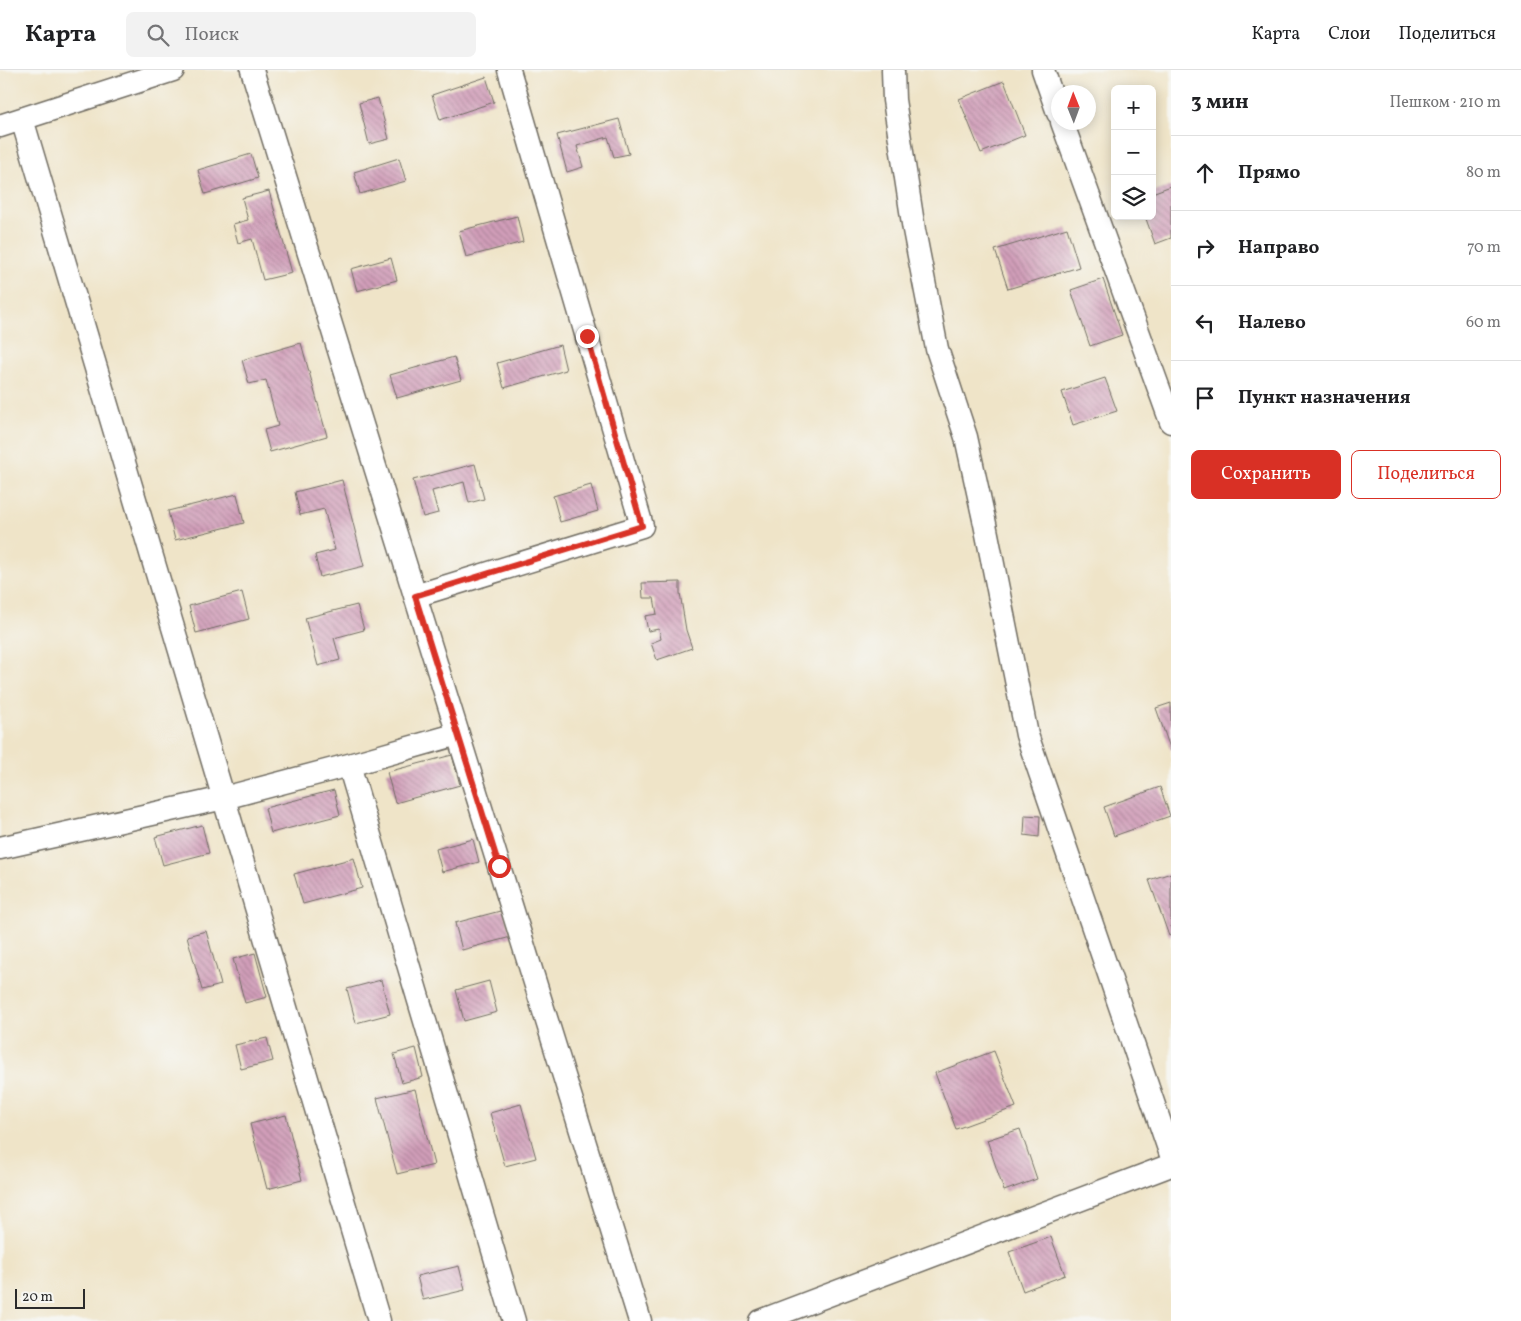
<!DOCTYPE html>
<html lang="ru">
<head>
<meta charset="utf-8">
<style>
	:root { --surface:#fff; --page:#f2f2f2; --text:#202124; --muted:#757577; --line:#e0e0e0; --accent:#d93025 }
	body { margin:0; font-family:Vollkorn,serif; background:var(--page); color:var(--text) }
	.controls { position:absolute; right:15px; top:15px; display:grid; overflow:hidden; border-radius:8px; box-shadow:0 2px 12px #0003 }
	.controls button { width:45px; height:45px; display:grid; place-items:center; padding:0; border:0; border-bottom:1px solid var(--line); background:var(--surface); color:var(--text); font:25px sans-serif }
	.compass { position:absolute; left:1051px; top:15px; width:45px; height:45px; border-radius:50%; background:var(--surface); box-shadow:0 2px 12px #0003; rotate:359deg }
	.scale { position:absolute; left:15px; bottom:12px; width:70px; box-sizing:border-box; padding-left:5px; border:2px solid #2b2b2b; border-top:0; font-size:14px; line-height:18px; white-space:nowrap; color:#2b2b2b; -webkit-text-stroke:4px #f6f6f2; paint-order:stroke }
	.stop { position:absolute; width:15px; height:15px; margin:-11px; border:4px solid #d93025; border-radius:50%; background:#fff }
	.stop.end { background:#d93025; border-color:#fff; box-shadow:0 1px 5px #0008 }
	.list { margin:0; padding:0; list-style:none }
	h2 { display:flex; justify-content:space-between; align-items:center; height:65px; margin:0; padding:0 20px; font-size:21px }
	h2 small { font-size:16px; font-weight:400; color:var(--muted) }
	.list li { display:grid; grid-template-columns:32px 1fr auto; gap:15px; align-items:center; box-sizing:border-box; height:75px; padding:0 20px; border-top:1px solid var(--line) }
	.list b { display:block; font-size:19px; white-space:nowrap }
	.list em { font-size:16px; font-style:normal; color:var(--muted) }
	.actions { display:flex; gap:10px; padding:15px 20px }
	.actions a { flex:1; padding:11px 0; border:1px solid var(--accent); border-radius:8px; text-align:center; font-size:18px; color:var(--accent) }
	.actions .main { background:var(--accent); color:#fff }
	.icon { flex:none; width:28px; height:28px; fill:none; stroke:currentColor; stroke-width:2; stroke-linecap:round; stroke-linejoin:round }
	.map { position:relative; flex:none; width:1171px; height:1251px; overflow:hidden }
	header { display:flex; align-items:center; gap:30px; box-sizing:border-box; height:70px; padding:0 25px; background:var(--surface); border-bottom:1px solid var(--line) }
	header strong { font-size:24px }
	nav { display:flex; gap:28px; margin-inline-start:auto; font-size:18px }
	.search { width:350px; height:45px; background:var(--page); display:flex; align-items:center; gap:12px; box-sizing:border-box; padding:0 18px; border-radius:8px; color:var(--muted); font-size:19px }
	main { display:flex }
	aside { flex:1; background:var(--surface) }
	.map>svg:first-child { display:block }
	.building { fill:url(#building-back-hatch) }
	.lines { fill:none; stroke-linecap:round; stroke-linejoin:round }
	.street-casing { stroke:#706c62; stroke-width:25 }
	.street { stroke:#fff; stroke-width:22 }
	.route { stroke:#d93025; stroke-width:6 }
</style>
</head>
<body>
<header>
<strong>Карта</strong>
<div class="search"><svg class="icon" aria-label="search" viewBox="0 0 24 24"><circle cx="10" cy="10" r="6"/><path d="M15 15l6 6"/></svg>Поиск</div>
<nav><a>Карта</a><a>Слои</a><a>Поделиться</a></nav>
</header>
<main>
<div class="map">
<svg width="1171" height="1251" viewBox="0 0 1171 1251">
	<defs>
		<pattern id="building-back-hatch" width="6" height="6" patternUnits="userSpaceOnUse" patternTransform="scale(1.25)"><rect width="6" height="6" fill="#d19eb9"/><path d="M-1 5l2 2M0 0l6 6M5-1l2 2" fill="none" stroke="#aa8197"/></pattern>
	</defs>
	<rect width="100%" height="100%" fill="#f6f6f2"/>
	<filter id="ink" filterUnits="userSpaceOnUse"><feTurbulence type="fractalNoise" baseFrequency=".02" numOctaves="2"/><feDisplacementMap in="SourceGraphic" scale="10" xChannelSelector="R" yChannelSelector="G"/><feConvolveMatrix kernelMatrix="1 2 1 2 8 2 1 2 1" color-interpolation-filters="sRGB"/></filter>
	<filter id="wash" filterUnits="userSpaceOnUse"><feTurbulence type="fractalNoise" baseFrequency=".0096" numOctaves="4" result="noise"/><feDisplacementMap in="SourceGraphic" scale="20" xChannelSelector="R" yChannelSelector="G"/><feGaussianBlur stdDeviation="1.12" result="paint"/><feColorMatrix in="noise" values="0 0 0 0 0 0 0 0 0 0 0 0 0 0 0 0 0 1.4 0 .05"/><feComposite in="paint" operator="in"/></filter>
	<g filter="url(#wash)">
		<rect width="100%" height="100%" fill="#efe4c8"/>
		<g id="blocks">
			<path class="building" d="M486 7 494 32 440 50 432 25Z
				M1004 11 1025 65 981 83 959 29Z
				M378 28 389 69 369 74 359 33Z
				M619 49 629 84 614 87 608 67 577 76 583 97 567 102 557 65Z
				M251 84 258 108 205 124 198 100Z
				M399 88 406 111 360 124 354 102Z
				M1171 116V168L1155 174 1145 146H1152V123Z
				M269 121 292 203 263 210 252 169 238 173 233 154 248 150 242 128Z
				M517 146 523 172 466 187 459 161Z
				M1067 158 1079 197 1008 219 995 180Z
				M391 188 397 210 357 221 351 199Z
				M1103 209 1122 265 1090 276 1071 220Z
				M301 273 327 366 270 382 264 360 278 356 266 310 249 314 242 290Z
				M560 275 566 300 504 318 497 293Z
				M454 287 461 310 397 328 390 305Z
				M1105 308 1117 341 1073 355 1062 322Z
				M475 394 484 429 469 433 464 412 432 421 438 443 423 447 413 410Z
				M342 410 364 496 320 507 315 485 335 480 324 439 300 445 295 422Z
				M591 415 598 441 560 452 553 426Z
				M237 424 244 453 175 470 168 441Z
				M680 512V523L686 560 692 578 657 590 651 573 661 569 659 559 648 561 645 546 657 544 654 528H643L642 513Z
				M242 522 249 549 196 563 189 536Z
				M357 535 364 560 334 568 340 590 318 596 305 548Z
				M1171 633V681L1156 638Z
				M452 685 460 715 395 733 387 702Z
				M1160 717 1170 746 1114 766 1104 737Z
				M334 720 340 745 271 763 265 738Z
				M1025 745 1040 746 1039 767 1024 765Z
				M202 755 209 783 163 795 155 767Z
				M473 769 479 792 442 802 436 779Z
				M354 788 362 818 303 834 294 804Z
				M1171 803V865L1169 866 1149 810Z
				M504 840 511 867 462 880 455 853Z
				M206 861 221 915 202 920 187 866Z
				M255 883 267 927 245 933 233 889Z
				M381 910 390 944 356 953 347 919Z
				M489 911 497 942 464 951 456 920Z
				M267 968 273 991 241 999 235 975Z
				M416 978 423 1007 402 1013 394 984Z
				M994 981 1016 1037 956 1059 935 1003Z
				M415 1019 434 1095 397 1104 377 1028Z
				M521 1034 536 1088 505 1096 490 1043Z
				M286 1045 302 1110 267 1119 250 1054Z
				M1020 1059 1037 1109 1004 1121 987 1070Z
				M1051 1167 1065 1205 1023 1221 1009 1182Z
				M459 1196 465 1220 423 1230 417 1206Z"/>
		</g>
	</g>
	<g filter="url(#ink)">
		<use href="#blocks" fill-opacity="0" stroke="#706c62" stroke-width="1"/>
		<g class="lines">
			<defs>
				<path id="street" d="M252 0 640 1251
					M893 0 894 30 914 160 937 279 966 367 985 454 1027 665 1171 1085
					M1043 0 1058 43
					M22 49 379 1251
					M1062 52 1171 352
					M0 56 173 0
					M415 526 642 456 509 0
					M349 695 514 1251
					M0 778 224 728 349 695 458 664
					M760 1251 1171 1095"/>
			</defs>
			<use href="#street" class="street-casing"/>
			<use href="#street" class="street"/>
		</g>
	</g>
	<g class="lines" filter="url(#ink)">
		<path class="route" d="M499 796 415 526 642 456 587 266"/>
	</g>
</svg>
<div class="controls">
<button>+</button>
<button>−</button>
<button><svg class="icon" aria-label="layers" viewBox="0 0 24 24"><path d="M12 4l9 5-9 5-9-5zM3 14l9 5 9-5"/></svg></button>
</div>
<svg class="compass" viewBox="-18 -18 36 36"><path d="M0-13l5 13h-10z" fill="#e53935"/><path d="M0 13l5-13h-10z" fill="#757577"/></svg>
<div class="scale">20 m</div>
<div class="stop" style="left:499px;top:796px"></div>
<div class="stop end" style="left:587px;top:266px"></div>
</div>
<aside>
<h2>3 мин<small>Пешком · 210 m</small></h2>
<ul class="list">
<li><svg class="icon" aria-label="ahead" viewBox="0 0 24 24"><path d="M12 20V5M6 11l6-6 6 6"/></svg><div><b>Прямо</b></div><em>80 m</em></li>
<li><svg class="icon" aria-label="right" viewBox="0 0 24 24"><path d="M7 20v-9h11M14 6l5 5-5 5"/></svg><div><b>Направо</b></div><em>70 m</em></li>
<li><svg class="icon" aria-label="left" viewBox="0 0 24 24"><path d="M17 20v-9H6M10 6l-5 5 5 5"/></svg><div><b>Налево</b></div><em>60 m</em></li>
<li><svg class="icon" aria-label="arrive" viewBox="0 0 24 24"><path d="M6 21V4h12l-3 4 3 4H6"/></svg><div><b>Пункт назначения</b></div></li>
</ul>
<div class="actions"><a class="main">Сохранить</a><a>Поделиться</a></div>
</aside>
</main>
</body>
</html>
